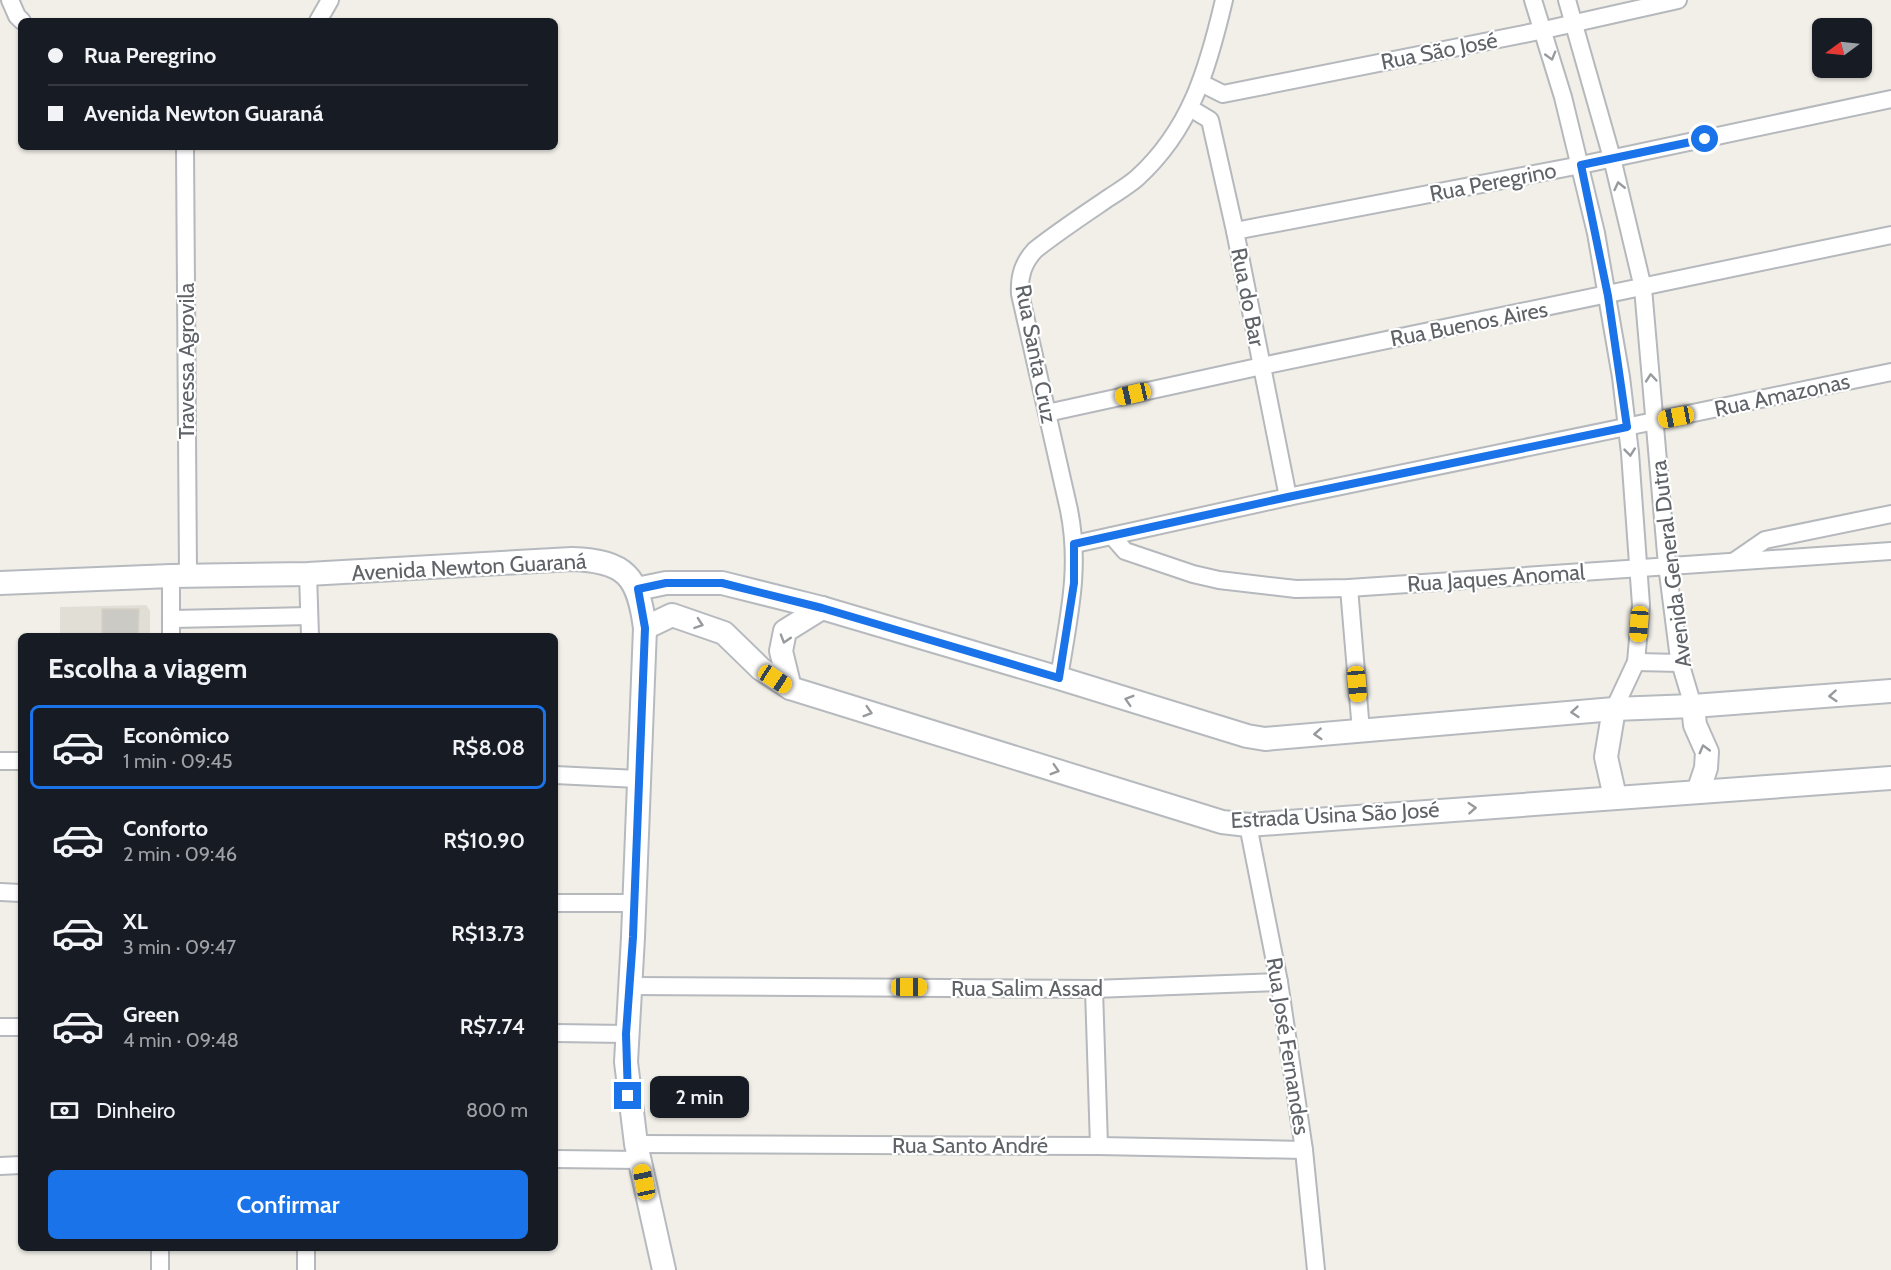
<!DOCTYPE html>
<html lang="pt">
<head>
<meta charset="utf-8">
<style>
  :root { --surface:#171b24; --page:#20242c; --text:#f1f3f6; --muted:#9ea1a6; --line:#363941; --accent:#1a73e8 }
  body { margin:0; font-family:Cabin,sans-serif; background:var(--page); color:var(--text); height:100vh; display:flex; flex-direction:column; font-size:22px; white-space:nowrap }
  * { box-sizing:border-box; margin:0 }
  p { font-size:20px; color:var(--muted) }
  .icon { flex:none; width:33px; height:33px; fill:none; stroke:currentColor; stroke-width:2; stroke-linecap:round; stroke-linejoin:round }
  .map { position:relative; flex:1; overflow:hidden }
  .sheet { position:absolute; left:18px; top:633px; width:540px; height:618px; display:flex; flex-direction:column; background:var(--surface); border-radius:9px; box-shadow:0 2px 4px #0004 }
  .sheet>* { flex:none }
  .hud { position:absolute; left:18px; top:18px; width:540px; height:132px; border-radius:9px; box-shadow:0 2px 4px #0004; display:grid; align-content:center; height:132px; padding:0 30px; background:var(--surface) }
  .needle { width:39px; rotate:255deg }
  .tools { position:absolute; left:1812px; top:18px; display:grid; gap:12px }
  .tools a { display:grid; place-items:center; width:60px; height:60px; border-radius:9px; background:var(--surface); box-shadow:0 2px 4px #0004; font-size:30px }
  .end { position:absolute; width:27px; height:27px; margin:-14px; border:8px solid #1a73e8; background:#fff; box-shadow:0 0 0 3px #fff }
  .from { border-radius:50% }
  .bubble { position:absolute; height:42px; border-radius:9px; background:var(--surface); box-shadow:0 2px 4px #0004; font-size:20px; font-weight:600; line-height:42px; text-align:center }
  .car { position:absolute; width:18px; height:36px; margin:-18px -9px; border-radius:8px; box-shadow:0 0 4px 2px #0007; background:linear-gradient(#f5c518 24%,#345 0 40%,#f5c518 0 76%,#345 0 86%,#f5c518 0) }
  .hud b { display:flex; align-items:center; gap:21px; height:57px; font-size:22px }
  .hud b+b { border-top:2px solid var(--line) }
  .hud i { width:15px; height:15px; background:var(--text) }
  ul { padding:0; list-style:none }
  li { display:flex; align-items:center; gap:18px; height:84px; margin:0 12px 9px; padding:0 18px; border:3px solid transparent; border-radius:9px }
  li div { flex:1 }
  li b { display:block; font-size:22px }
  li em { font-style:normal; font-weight:600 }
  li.current { border-color:var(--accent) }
  li>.icon { width:54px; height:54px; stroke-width:1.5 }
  h2 { padding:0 30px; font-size:27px; line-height:72px }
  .pay { display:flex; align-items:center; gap:15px; height:66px; padding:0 30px; font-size:22px }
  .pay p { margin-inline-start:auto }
  .action { display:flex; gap:12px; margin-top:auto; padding:12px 30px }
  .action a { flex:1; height:69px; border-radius:9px; background:var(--accent); color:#fff; font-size:24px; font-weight:600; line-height:69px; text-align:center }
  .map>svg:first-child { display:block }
  .education { fill:#e1ded6 }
  .building { fill:#cccac5; stroke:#d6d1c6; stroke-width:1.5 }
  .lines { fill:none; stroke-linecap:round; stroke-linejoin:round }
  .minor-casing { stroke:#b5b8bc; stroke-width:20 }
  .secondary-casing { stroke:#b6babf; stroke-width:26 }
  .minor { stroke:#fff; stroke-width:16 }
  .secondary { stroke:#fff; stroke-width:22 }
  .oneway { stroke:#979a9d }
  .route { stroke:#1a73e8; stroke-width:8 }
  .labels { text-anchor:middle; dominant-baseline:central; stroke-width:4.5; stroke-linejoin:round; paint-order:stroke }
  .street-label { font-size:22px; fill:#5f6368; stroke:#fff }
</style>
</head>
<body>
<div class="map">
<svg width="1891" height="1270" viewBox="0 0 1891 1270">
  <rect width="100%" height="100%" fill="#f1efe8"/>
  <polygon class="education" points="146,605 150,611 150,636 60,636 60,607"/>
  <polygon class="building" points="102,609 139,609 138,636 102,636"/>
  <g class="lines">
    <g class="minor-casing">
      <g id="minor">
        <polyline points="10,0 17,16 22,21"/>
        <polyline points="1533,0 1563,97 1596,233 1621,377 1630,453 1641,605 1636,662 1614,709"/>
        <polyline points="1567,0 1612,158 1643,288 1667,565 1679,659 1693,706"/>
        <polyline points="318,21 330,0"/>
        <polyline points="1201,83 1223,94 1544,30 1678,0"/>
        <polyline points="1190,108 1210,120 1235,231 1288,497"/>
        <polyline points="185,147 188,575"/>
        <polyline points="1235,231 1581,165 1891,99"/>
        <polyline points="1047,413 1262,366 1891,235"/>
        <polyline points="1112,536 1125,551 1193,574 1219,580 1296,589 1349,588 1891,551"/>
        <polyline points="1075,544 1288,497 1891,372"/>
        <polyline points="1736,560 1765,540 1891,514"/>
        <polyline points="308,574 310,636"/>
        <polyline points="171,576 171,636"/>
        <polyline points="1349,588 1361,731"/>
        <polyline points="172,619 309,616"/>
        <polyline points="1636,662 1681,663"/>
        <path d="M 1059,678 C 1068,619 1081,570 1069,510 L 1020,294 C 1019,276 1023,263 1035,250 C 1059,231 1085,214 1110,197 C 1119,191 1129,185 1137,178 C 1191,129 1208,68 1224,0"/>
        <polyline points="0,761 21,761"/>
        <polyline points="555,775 638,779"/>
        <polyline points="1248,825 1279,982 1304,1150 1316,1270"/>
        <polyline points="0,892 21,893"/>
        <polyline points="555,903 634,903"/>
        <polyline points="630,986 1094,989 1279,982"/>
        <polyline points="1094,989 1099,1146"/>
        <polyline points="0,1027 21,1027"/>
        <polyline points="555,1033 626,1034"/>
        <polyline points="636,1144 1099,1146 1304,1150"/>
        <polyline points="555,1159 640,1160"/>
        <polyline points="0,1166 21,1165"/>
        <polyline points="306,1248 306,1270"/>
        <polyline points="160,1270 160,1248"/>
      </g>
    </g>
    <g class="secondary-casing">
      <g id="secondary">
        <path d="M 0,583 L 171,576 L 308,574 L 572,559 C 626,561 638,576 645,628 L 633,937 L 626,1062 L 636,1144 L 664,1270"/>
        <polyline points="637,589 666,583 722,583 822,608 1059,678 1247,736 1265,739 1614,709 1693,706 1891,691"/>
        <polyline points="645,628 672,615 724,633 761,669 790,688 1222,822 1248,825 1891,778"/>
        <polyline points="790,688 781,651 785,631 822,608"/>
        <polyline points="1693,706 1695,725 1707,752 1706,768 1698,792"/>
        <polyline points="1614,709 1606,757 1615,797"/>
      </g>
    </g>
    <use href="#minor" class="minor"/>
    <use href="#secondary" class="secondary"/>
  </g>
  <defs><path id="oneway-chevron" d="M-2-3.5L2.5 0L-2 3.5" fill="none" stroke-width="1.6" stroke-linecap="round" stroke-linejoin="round" transform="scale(1.5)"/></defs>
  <g class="oneway">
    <use href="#oneway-chevron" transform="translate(1551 56) rotate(74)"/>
    <use href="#oneway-chevron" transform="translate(1619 186) rotate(-103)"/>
    <use href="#oneway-chevron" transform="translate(1651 378) rotate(-95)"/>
    <use href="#oneway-chevron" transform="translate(1630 452) rotate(84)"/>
    <use href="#oneway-chevron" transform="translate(699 624) rotate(19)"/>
    <use href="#oneway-chevron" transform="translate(785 639) rotate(107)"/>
    <use href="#oneway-chevron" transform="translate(1833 696) rotate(176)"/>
    <use href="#oneway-chevron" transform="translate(1129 700) rotate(-163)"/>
    <use href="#oneway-chevron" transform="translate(868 712) rotate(17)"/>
    <use href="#oneway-chevron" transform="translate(1575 712) rotate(175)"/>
    <use href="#oneway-chevron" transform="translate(1318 734) rotate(176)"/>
    <use href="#oneway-chevron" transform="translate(1704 749) rotate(-105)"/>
    <use href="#oneway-chevron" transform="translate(1055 770) rotate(17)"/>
    <use href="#oneway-chevron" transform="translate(1472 808) rotate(-4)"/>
  </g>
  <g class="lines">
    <polyline class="route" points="628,1096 626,1034 633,937 645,628 638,589 666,583 722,583 822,608 1059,678 1074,583 1074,544 1288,497 1627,427 1608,296 1581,165 1705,139"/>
  </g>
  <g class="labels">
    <g class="street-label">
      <text transform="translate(1439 51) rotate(-11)">Rua São José</text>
      <text transform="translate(1493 182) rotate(-11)">Rua Peregrino</text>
      <text transform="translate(1248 297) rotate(79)">Rua do Bar</text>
      <text transform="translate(1469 324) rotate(-11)">Rua Buenos Aires</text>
      <text transform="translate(1036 354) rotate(79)">Rua Santa Cruz</text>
      <text transform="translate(186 361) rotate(-90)">Travessa Agrovila</text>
      <text transform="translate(1782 395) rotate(-12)">Rua Amazonas</text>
      <text transform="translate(1671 564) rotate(-97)">Avenida General Dutra</text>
      <text transform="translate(469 567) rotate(-3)">Avenida Newton Guaraná</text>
      <text transform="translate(1496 578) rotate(-4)">Rua Jaques Anomal</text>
      <text transform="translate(1335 815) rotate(-3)">Estrada Usina São José</text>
      <text x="1027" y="988">Rua Salim Assad</text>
      <text transform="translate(1288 1046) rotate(81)">Rua José Fernandes</text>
      <text x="970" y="1145">Rua Santo André</text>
    </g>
  </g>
</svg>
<div class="tools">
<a><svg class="needle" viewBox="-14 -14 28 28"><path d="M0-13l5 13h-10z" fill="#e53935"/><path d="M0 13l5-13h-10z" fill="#9ea1a6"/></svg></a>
</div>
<i class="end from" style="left:1705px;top:139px"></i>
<i class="end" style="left:628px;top:1096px"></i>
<div class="bubble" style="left:650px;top:1076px;width:99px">2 min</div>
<i class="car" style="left:1133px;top:394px;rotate:257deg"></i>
<i class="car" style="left:1676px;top:417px;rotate:259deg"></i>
<i class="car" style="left:1639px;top:624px;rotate:184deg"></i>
<i class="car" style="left:775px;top:679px;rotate:123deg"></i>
<i class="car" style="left:1357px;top:684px;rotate:175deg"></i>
<i class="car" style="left:909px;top:987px;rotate:90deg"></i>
<i class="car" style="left:644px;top:1182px;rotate:348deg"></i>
<div class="hud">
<b><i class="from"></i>Rua Peregrino</b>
<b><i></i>Avenida Newton Guaraná</b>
</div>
<section class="sheet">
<h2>Escolha a viagem</h2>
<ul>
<li class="current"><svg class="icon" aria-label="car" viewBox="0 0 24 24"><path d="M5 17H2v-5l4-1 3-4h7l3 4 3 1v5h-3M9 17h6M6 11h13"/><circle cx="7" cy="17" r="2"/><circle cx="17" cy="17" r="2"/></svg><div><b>Econômico</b><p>1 min · 09:45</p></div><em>R$8.08</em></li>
<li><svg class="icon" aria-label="car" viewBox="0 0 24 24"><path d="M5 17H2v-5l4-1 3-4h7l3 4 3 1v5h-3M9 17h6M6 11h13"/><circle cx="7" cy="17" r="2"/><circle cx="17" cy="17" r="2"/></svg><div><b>Conforto</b><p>2 min · 09:46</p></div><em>R$10.90</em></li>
<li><svg class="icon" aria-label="car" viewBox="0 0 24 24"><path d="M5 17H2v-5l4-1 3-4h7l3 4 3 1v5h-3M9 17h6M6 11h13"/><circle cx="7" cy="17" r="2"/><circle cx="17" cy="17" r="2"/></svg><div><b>XL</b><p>3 min · 09:47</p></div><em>R$13.73</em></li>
<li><svg class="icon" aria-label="car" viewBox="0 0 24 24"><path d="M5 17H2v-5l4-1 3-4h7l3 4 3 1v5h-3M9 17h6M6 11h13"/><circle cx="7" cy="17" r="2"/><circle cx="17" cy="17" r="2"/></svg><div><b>Green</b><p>4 min · 09:48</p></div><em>R$7.74</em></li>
</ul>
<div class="pay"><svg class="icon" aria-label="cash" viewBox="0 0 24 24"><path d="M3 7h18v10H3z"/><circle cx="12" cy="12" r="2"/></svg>Dinheiro<p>800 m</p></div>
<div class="action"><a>Confirmar</a></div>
</section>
</div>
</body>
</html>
